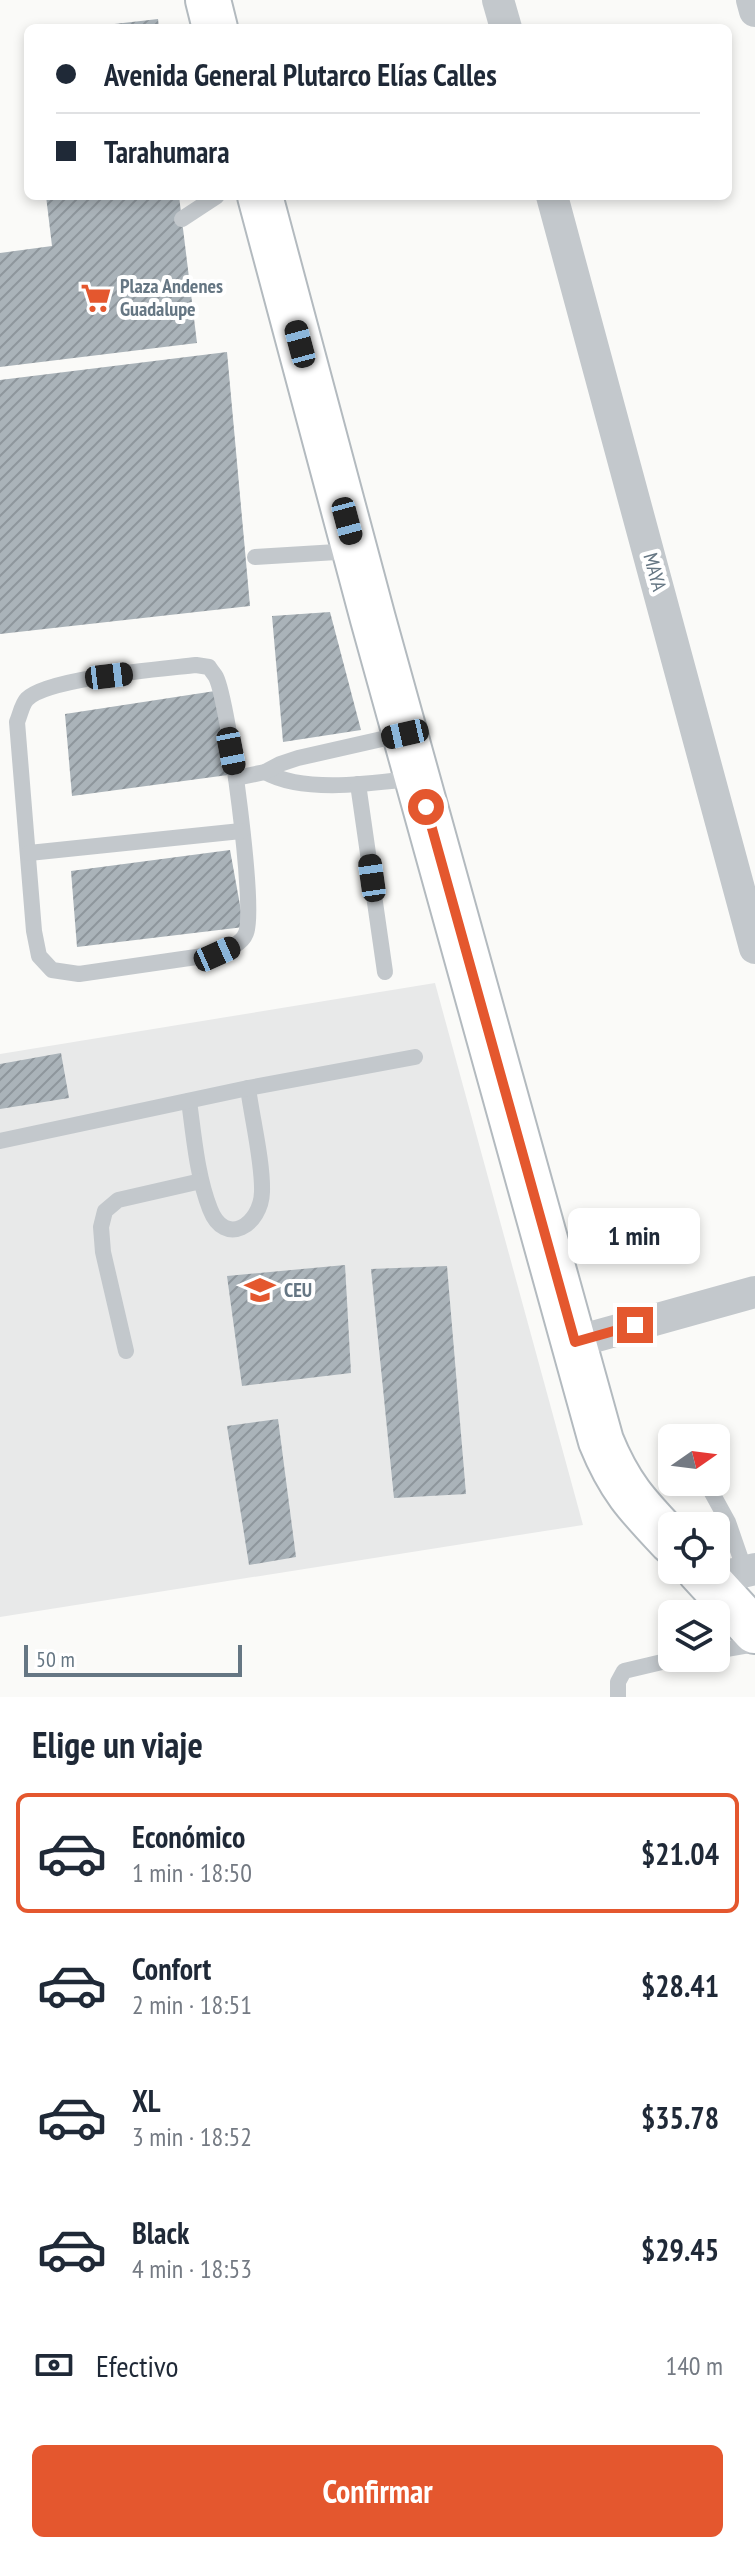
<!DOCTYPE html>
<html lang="es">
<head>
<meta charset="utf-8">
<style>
  :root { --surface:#fff; --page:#f2f2f3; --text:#1f2937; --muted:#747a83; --line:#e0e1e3; --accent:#e4572e }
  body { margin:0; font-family:"PT Sans Narrow",sans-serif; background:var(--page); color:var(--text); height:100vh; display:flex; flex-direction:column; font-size:30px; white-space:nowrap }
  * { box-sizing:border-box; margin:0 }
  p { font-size:26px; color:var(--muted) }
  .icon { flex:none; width:44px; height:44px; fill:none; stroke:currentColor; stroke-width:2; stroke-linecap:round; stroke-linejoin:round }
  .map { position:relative; height:1697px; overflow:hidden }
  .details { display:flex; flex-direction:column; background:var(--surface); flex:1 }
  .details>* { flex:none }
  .banner { position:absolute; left:24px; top:24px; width:708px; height:176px; border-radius:12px; box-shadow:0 4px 12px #0003; display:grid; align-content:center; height:176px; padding:0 32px; background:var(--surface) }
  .needle { width:52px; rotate:76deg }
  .controls { position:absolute; left:658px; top:1424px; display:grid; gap:16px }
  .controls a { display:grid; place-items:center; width:72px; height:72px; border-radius:12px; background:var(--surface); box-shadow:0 4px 12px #0003; font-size:40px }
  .scale { position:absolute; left:24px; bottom:20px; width:218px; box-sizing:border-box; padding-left:8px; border:4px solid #657683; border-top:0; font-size:22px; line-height:28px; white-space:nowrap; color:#657683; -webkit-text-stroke:6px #fff; paint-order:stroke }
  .end { position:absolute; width:36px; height:36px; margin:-18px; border:10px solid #e4572e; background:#fff; box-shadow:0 0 0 4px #fff }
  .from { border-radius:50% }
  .bubble { position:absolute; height:56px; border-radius:12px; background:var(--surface); box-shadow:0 4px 12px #0003; font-size:26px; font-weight:800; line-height:56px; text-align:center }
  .car { position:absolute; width:24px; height:48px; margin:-24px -12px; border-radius:10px; box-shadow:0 0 6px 2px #0007; background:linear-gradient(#222 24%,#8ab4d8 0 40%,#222 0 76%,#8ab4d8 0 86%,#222 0) }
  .banner b { display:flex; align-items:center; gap:28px; height:76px; font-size:30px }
  .banner b+b { border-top:2px solid var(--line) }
  .banner i { width:20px; height:20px; background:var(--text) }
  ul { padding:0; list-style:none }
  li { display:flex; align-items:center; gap:24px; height:120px; margin:0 16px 12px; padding:0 16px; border:4px solid transparent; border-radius:12px }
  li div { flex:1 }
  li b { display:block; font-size:30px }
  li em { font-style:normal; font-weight:800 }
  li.active { border-color:var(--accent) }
  li>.icon { width:72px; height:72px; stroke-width:1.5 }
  h2 { padding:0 32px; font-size:36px; line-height:96px }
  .pay { display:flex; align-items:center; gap:20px; height:88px; padding:0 32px; font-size:30px }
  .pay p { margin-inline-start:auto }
  .primary-button { display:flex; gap:16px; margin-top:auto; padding:16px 32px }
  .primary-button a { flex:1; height:92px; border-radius:12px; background:var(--accent); color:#fff; font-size:32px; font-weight:800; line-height:92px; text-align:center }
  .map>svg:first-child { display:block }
  .built { fill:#e8e9e9 }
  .building { fill:url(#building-hatch) }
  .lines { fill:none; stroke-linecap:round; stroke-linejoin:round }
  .secondary-casing { stroke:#b3babf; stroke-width:48 }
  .lane { stroke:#c3c8cc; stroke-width:16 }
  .street { stroke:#c3c8cc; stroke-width:32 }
  .secondary { stroke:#fff; stroke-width:44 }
  .route { stroke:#e4572e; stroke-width:10 }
  .labels { text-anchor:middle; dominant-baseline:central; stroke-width:8; stroke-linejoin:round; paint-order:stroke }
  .poi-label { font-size:20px; font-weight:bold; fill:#657683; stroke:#fff; text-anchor:start }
  .street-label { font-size:20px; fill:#657683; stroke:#fff }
</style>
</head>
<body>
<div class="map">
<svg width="755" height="1697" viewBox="0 0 755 1697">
  <defs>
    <pattern id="building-hatch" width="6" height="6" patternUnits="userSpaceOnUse" patternTransform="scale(2)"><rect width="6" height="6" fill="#aab3b9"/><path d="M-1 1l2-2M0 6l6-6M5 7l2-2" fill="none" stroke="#8e969c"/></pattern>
  </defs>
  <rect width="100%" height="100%" fill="#fafaf8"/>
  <polygon class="built" points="435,983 583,1525 0,1617 0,1054"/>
  <g class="building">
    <polygon points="158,19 159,28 97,28 97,26"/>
    <polygon points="46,196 179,196 197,343 0,367 0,253 52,246"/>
    <polygon points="227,352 250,606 0,634 0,380"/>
    <polygon points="330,612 361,730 283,742 272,616"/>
    <polygon points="215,691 228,775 72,796 65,714"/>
    <polygon points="230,850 244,927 77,947 71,871"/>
    <polygon points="61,1053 69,1098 0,1109 0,1064"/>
    <polygon points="345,1265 351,1373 242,1386 227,1276"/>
    <polygon points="447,1266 466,1494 394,1498 371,1269"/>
    <polygon points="278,1419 296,1557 249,1565 227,1426"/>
  </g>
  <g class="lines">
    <g class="secondary-casing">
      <g id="secondary">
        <polyline points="208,0 215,28"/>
        <path d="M 260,196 L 373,619 L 601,1441 C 620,1488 638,1506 672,1542"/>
        <polyline points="699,1570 755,1631"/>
      </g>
    </g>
    <g class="lane">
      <polyline points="182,219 217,196"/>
      <polyline points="255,557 353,551"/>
      <path d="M 196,665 L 209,667 C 210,669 215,675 216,677 C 229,704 256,909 246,933 C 242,944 227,950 217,954 L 79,974 L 52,970 L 39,956 L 34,931 L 17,722 C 20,715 22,704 27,699 C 48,678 162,669 196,665 Z"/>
      <path d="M 265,772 C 304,794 374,783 417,778"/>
      <polyline points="236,778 265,772 280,764 298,758 404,734"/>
      <polyline points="358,784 385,972"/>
      <polyline points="29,853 241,831"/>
      <path d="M 189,1101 C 194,1137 197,1176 210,1209 C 225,1248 261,1225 262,1192 C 263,1163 252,1118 248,1088"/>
      <polyline points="0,1141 248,1088 415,1057"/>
      <polyline points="126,1351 103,1252 101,1227 105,1211 118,1200 201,1181"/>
      <polyline points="706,1482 728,1522 745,1571"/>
      <polyline points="716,1651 755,1644"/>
      <polyline points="618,1697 618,1682 624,1671 679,1658"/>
    </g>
    <g class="street">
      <polyline points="498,0 506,28"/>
      <polyline points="752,0 755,11"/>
      <polyline points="552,196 755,948"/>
      <polyline points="575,1342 755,1292"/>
      <polyline points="708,1580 755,1569"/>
    </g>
    <use href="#secondary" class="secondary"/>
  </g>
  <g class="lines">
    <polyline class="route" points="426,807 575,1342 635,1325"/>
  </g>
  <defs>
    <g id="supermarket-bare" transform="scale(2.4)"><path d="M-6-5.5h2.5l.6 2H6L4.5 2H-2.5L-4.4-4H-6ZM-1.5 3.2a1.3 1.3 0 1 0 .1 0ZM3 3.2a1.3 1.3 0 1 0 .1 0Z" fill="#e4572e" stroke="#fff" stroke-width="2.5" paint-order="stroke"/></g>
    <g id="school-bare" transform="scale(2.4)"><path d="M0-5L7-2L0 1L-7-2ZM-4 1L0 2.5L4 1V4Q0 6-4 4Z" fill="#e4572e" stroke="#fff" stroke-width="2.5" paint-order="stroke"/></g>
  </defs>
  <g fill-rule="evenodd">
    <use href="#supermarket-bare" x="96" y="298"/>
    <use href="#school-bare" x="260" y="1290"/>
  </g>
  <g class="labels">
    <g class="poi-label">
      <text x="120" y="286">Plaza Andenes<tspan x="120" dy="23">Guadalupe</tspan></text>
      <text x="284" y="1290">CEU</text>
    </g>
    <g class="street-label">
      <text transform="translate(655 572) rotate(75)">MAYA</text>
    </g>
  </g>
</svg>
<div class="controls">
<a><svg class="needle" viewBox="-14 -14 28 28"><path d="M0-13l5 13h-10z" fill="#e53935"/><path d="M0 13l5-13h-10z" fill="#747a83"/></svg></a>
<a><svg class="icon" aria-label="locate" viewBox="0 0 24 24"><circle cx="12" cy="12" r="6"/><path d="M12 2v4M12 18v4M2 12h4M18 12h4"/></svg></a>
<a><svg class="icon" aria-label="layers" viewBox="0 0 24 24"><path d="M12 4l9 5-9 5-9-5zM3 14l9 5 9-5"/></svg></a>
</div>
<div class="scale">50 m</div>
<i class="end from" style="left:426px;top:807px"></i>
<i class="end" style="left:635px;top:1325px"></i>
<div class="bubble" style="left:568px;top:1208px;width:132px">1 min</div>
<i class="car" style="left:300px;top:344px;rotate:345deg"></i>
<i class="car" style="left:347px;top:521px;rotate:165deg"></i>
<i class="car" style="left:109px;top:676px;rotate:83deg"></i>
<i class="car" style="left:405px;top:734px;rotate:257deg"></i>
<i class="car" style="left:231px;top:751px;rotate:169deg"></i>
<i class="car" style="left:372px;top:878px;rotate:352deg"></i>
<i class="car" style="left:217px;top:954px;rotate:66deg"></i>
<div class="banner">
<b><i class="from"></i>Avenida General Plutarco Elías Calles</b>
<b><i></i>Tarahumara</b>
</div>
</div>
<section class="details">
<h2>Elige un viaje</h2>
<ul>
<li class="active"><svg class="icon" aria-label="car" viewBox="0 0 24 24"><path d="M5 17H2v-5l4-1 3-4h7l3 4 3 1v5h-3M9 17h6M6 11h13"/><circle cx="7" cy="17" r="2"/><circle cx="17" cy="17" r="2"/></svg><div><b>Económico</b><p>1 min · 18:50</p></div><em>$21.04</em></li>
<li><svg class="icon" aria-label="car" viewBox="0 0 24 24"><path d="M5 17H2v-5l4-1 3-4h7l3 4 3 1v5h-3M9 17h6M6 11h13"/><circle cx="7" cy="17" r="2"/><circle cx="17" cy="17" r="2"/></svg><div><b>Confort</b><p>2 min · 18:51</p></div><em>$28.41</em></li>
<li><svg class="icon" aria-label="car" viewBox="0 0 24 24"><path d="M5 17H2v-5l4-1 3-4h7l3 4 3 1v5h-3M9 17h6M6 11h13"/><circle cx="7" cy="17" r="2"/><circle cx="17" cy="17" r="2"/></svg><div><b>XL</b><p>3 min · 18:52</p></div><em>$35.78</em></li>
<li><svg class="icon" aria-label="car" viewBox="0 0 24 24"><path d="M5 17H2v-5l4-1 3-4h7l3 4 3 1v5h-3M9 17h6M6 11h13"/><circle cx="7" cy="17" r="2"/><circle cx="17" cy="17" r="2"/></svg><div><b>Black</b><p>4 min · 18:53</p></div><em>$29.45</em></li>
</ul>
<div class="pay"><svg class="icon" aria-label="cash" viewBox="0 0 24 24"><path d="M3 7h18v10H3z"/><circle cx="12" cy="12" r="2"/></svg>Efectivo<p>140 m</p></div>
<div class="primary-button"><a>Confirmar</a></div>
</section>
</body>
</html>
